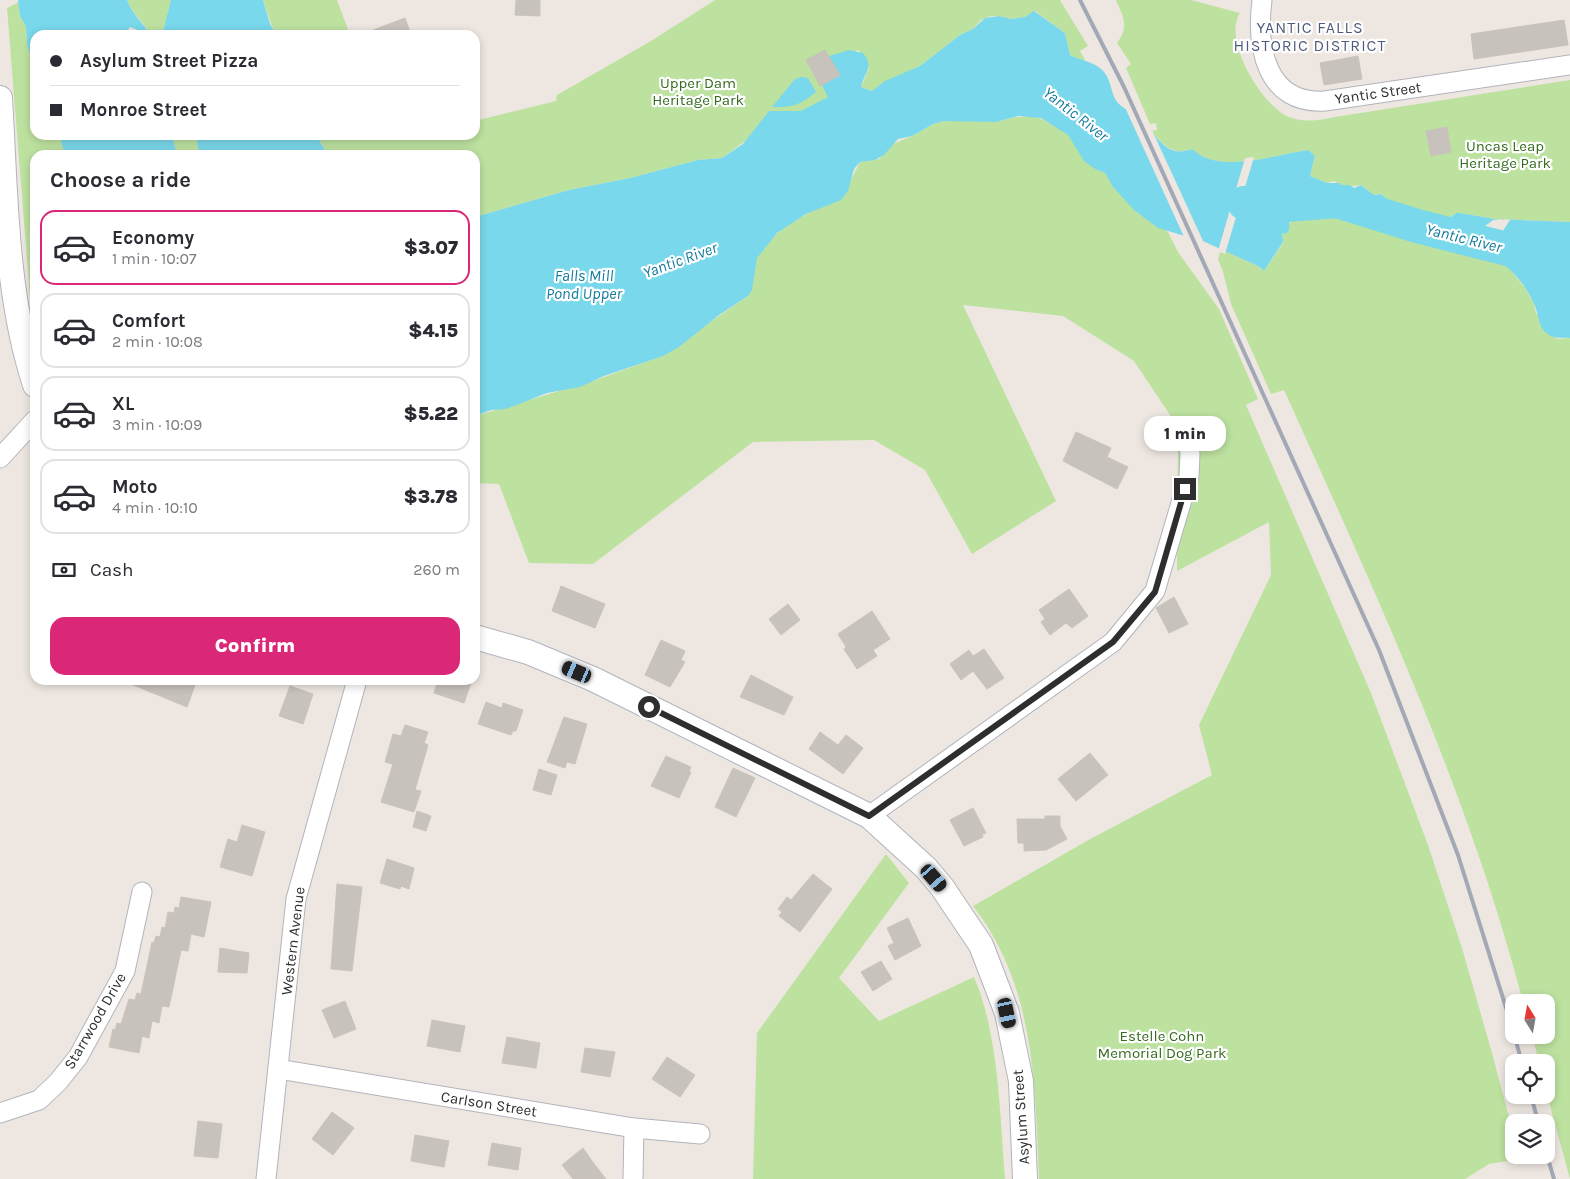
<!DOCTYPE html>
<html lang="en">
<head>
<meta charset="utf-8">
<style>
  :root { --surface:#fff; --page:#f7f7f7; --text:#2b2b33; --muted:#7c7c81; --line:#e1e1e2; --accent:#db2777 }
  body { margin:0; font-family:Karla,sans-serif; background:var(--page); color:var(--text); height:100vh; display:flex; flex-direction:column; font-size:19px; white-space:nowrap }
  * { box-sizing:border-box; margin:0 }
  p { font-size:16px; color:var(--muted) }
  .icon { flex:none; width:28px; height:28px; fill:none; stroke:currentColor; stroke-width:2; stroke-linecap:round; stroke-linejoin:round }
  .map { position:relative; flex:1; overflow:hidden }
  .drawer { position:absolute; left:30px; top:150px; width:450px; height:535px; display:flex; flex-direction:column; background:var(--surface); border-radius:15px; box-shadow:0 2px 8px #0003 }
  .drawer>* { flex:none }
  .top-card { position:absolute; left:30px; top:30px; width:450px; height:110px; border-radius:15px; box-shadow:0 2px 8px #0003; display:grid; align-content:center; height:110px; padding:0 20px; background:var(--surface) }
  .needle { width:32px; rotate:349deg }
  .controls { position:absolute; left:1505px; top:994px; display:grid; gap:10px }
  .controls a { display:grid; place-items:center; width:50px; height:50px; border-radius:10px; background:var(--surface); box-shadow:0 2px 8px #0003; font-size:25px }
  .end { position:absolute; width:22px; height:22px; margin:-11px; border:6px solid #2e2e2e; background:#fff; box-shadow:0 0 0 2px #fff }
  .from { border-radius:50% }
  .bubble { position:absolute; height:35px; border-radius:15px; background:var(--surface); box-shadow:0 2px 8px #0003; font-size:16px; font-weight:800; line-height:35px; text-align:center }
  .car { position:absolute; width:15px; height:30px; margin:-15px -8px; border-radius:6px; box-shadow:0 0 4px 1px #0007; background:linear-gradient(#222 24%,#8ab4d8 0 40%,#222 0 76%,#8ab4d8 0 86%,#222 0) }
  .top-card b { display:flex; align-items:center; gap:18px; height:48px; font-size:19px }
  .top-card b+b { border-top:1px solid var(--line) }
  .top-card i { width:12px; height:12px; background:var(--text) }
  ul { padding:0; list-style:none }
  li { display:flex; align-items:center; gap:15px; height:75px; margin:0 10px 8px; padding:0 10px; border:2px solid var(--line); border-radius:15px }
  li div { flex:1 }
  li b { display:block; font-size:19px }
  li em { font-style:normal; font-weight:800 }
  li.current { border-color:var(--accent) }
  li>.icon { width:45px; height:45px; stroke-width:1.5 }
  h2 { padding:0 20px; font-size:22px; line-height:60px }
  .pay { display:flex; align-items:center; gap:12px; height:55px; padding:0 20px; font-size:19px }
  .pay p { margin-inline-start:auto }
  .button { display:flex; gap:10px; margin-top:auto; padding:10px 20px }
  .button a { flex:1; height:58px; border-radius:15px; background:var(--accent); color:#fff; font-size:20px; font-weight:800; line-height:58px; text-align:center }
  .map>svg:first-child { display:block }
  .green { fill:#bde2a0 }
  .water { fill:#79d8eb; fill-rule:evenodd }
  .pier { fill:#eee7e1 }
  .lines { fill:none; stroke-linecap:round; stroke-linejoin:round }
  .river { stroke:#79d8eb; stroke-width:34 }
  .building { fill:#c7c2bc; stroke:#cac3ba }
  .minor-casing { stroke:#b1b4bd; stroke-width:21 }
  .tertiary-casing { stroke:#b1b4bd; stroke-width:26 }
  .minor { stroke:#fff; stroke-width:19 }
  .tertiary { stroke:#fff; stroke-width:24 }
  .rail { stroke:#a3a8b7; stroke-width:4 }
  .route { stroke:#2e2e2e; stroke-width:6 }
  .labels { text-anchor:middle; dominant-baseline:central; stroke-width:4.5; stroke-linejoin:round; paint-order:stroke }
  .park-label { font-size:15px; fill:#366a1e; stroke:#fff }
  .street-label { font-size:15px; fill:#2e2e2e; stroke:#fff }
  .neighbourhood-label { font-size:16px; letter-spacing:1px; fill:#4f5c7d; stroke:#fff }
  .water-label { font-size:16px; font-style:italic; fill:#137b9c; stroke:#fff }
</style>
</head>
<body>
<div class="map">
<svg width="1570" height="1179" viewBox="0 0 1570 1179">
  <rect width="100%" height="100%" fill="#eee7e1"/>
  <g class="green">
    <path d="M 127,0 L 171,0 L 162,35 L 149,35 C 149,28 131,12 127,0 Z"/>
    <polygon points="263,0 337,0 350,35 277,35 271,24"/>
    <polygon points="715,0 1060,0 1088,46 1080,51 1086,62 1070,55 1065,33 1035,11 1025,17 1011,19 999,16 991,16 981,20 973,29 960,35 920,66 880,85 872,91 861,87 869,68 860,52 858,50 832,63 842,80 829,98 744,142 722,158 698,160 630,178 569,190 475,217 475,155 328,155 316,135 475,135 475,121 556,101 557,95 651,41"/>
    <path d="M 1116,0 L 1191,0 L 1240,13 C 1222,40 1262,106 1289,117 C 1304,123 1321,120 1335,117 L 1570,80 L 1570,222 L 1495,219 L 1460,213 L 1456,213 C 1445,224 1435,221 1423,216 C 1419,214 1415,216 1412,214 C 1400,209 1391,202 1381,194 L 1374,195 L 1361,185 L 1345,187 L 1334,181 L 1327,183 L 1310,176 L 1315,157 L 1308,150 C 1277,155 1215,175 1192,149 C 1173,156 1163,145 1151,131 L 1157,130 L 1156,123 L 1150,124 L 1126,68 L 1131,64 L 1117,43 C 1129,26 1124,19 1116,0 Z"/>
    <polygon points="19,2 20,16 26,27 27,43 35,74 35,135 59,135 65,155 35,155 35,329 30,297 7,8"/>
    <path d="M 1015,117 L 1038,117 L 1067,133 L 1095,169 L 1105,173 L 1115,188 L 1138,213 L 1168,232 L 1178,252 L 1219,309 L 1258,399 L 1246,405 L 1371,693 L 1428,845 L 1462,948 L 1492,1053 L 1514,1136 L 1514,1155 L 1519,1155 L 1520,1159 L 1489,1164 L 1465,1179 L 1039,1179 C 1035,1084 1035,985 973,906 L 1092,838 L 1212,775 L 1199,725 L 1271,575 L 1269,522 L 1177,571 L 1178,427 L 1134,361 L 1063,316 L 963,305 L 1056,501 L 972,554 L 925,470 L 874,440 L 753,442 L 593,564 L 529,563 L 499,484 L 475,483 L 475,416 L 596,380 L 659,357 L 748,296 C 751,284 752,269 757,258 C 773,227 812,211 842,198 L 860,162 L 879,159 L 893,144 L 912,136 L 933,124 L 944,121 L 1000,121 Z"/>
    <polygon points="172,135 198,135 197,144 200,155 177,155"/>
    <path d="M 1326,209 L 1331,214 L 1345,215 L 1351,211 L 1359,210 C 1369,223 1388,220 1402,224 L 1402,217 C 1415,212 1416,226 1422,234 L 1463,245 L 1495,258 L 1509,268 L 1526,289 L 1534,304 L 1536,313 L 1557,339 L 1570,338 L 1570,1179 L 1546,1091 L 1546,1062 L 1539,1062 L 1532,1035 L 1546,1035 L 1546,1002 L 1523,1002 C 1467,788 1375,592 1284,390 L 1271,394 L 1231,304 L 1223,272 L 1218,259 L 1221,249 L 1260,267 L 1264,271 L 1283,243 L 1282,232 L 1289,230 L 1289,223 L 1307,210 L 1316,212 Z"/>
    <path d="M 886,854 L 909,883 L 839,978 L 879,1021 L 974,977 C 999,1035 1000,1116 1005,1179 L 753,1179 L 757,1033 Z"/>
  </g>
  <g class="water">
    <path d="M 18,0 L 127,0 C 132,14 143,22 150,35 L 130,27 L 127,32 L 129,35 L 35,35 L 35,74 L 27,43 L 26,27 L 20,16 Z"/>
    <polygon points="171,0 263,0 270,24 277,35 162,35"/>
    <path d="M 1034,11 L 1065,33 L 1070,55 C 1080,60 1093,62 1101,69 C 1112,78 1110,94 1118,103 C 1123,109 1132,111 1138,116 C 1155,131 1164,160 1192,149 C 1219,175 1274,155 1308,150 L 1315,156 L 1310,176 L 1327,183 L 1340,183 L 1340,186 L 1349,185 L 1354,188 L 1361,185 L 1374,195 L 1381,194 L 1398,208 L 1405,207 L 1414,215 C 1430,213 1439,230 1456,213 L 1460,213 L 1495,219 L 1570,222 L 1570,338 C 1563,337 1558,339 1551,336 C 1537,329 1540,316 1534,304 C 1529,292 1520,279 1510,270 C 1491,251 1449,240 1422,234 L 1418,229 L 1414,228 L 1417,223 L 1416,220 L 1412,221 L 1410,217 L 1402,217 L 1402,224 C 1388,220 1369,223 1359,210 L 1351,211 L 1346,215 L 1331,214 L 1326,209 L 1316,212 L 1307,210 L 1289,222 L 1289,230 L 1286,234 L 1282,233 L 1283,242 L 1264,271 L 1260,267 L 1205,242 L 1158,228 L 1134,210 L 1113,187 L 1105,173 L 1095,169 L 1084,161 L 1068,135 L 1041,118 L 1018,116 L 996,122 L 944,121 L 933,124 L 912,136 L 898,139 L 884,155 L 875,160 L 860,162 L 854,169 L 848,191 L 841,200 L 806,214 L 777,233 L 757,258 L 752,290 L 748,296 L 719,315 L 679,347 L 663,356 L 604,376 L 580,387 L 547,393 L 506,409 L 491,410 L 475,416 L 475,217 L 569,190 L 630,178 L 698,160 L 722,158 L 743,144 L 769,111 L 801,111 L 828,97 L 822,85 L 839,75 L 829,56 L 849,50 L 863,53 C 875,67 864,73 861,87 L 872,91 L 885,81 L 920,66 L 960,35 L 973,29 L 985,18 L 999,16 L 1011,19 L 1025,17 ZM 1322,191 L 1324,194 L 1340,193 L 1338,199 L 1333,198 L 1321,204 L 1312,196 ZM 1292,196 L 1308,196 L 1308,205 L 1295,209 L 1289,202 ZM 1503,219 L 1510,220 L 1504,229 L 1502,243 L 1495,248 L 1483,247 L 1472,236 L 1493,220 Z"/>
    <path d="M 801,77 L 808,78 L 816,92 C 801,104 793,108 772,107 L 795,79 Z"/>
    <polygon points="59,135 172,135 177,155 65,155"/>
    <polygon points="198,135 316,135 328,155 200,155 197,144"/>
  </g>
  <g class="pier">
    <polygon points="1123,103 1140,114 1151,128 1204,243 1200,244 1185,239"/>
    <polygon points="1254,157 1225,254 1218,251 1245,158"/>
  </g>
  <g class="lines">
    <polyline class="river" points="1244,203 1263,207 1337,201 1417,226 1570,265"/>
  </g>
  <g class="building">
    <polygon points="516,0 540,0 540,16 515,15"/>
    <polygon points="405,18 411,35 365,35 365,33"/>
    <polygon points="1564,20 1568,45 1474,59 1471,34"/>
    <polygon points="825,50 840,75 820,86 806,60"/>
    <polygon points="1358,56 1362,79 1324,85 1320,63"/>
    <polygon points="1447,127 1451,152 1431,156 1426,131"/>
    <polygon points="1076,432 1111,448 1107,457 1128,467 1117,489 1063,461"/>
    <polygon points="561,586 605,604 595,628 552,611"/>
    <polygon points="1069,589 1088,616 1072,628 1066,623 1050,635 1041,622 1045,619 1039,610"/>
    <polygon points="1174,597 1188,624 1169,633 1156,608"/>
    <polygon points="788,604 800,620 781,635 769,619"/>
    <polygon points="872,611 890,639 873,650 877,656 857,669 844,649 846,647 838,634"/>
    <polygon points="661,640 685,651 681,660 685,662 670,687 645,675"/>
    <polygon points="984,649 1004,678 987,689 973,671 961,680 950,664 969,650 973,656"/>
    <polygon points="751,675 793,697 784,715 740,697"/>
    <polygon points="121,680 194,680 192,684 195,685 187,707"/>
    <polygon points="438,680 472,680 464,703 434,693"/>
    <polygon points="290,686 313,694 303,724 279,716"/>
    <polygon points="486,702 502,708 503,703 523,710 516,731 513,731 511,735 478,724"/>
    <polygon points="564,717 587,724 575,764 567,762 565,768 547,762"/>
    <polygon points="405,725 428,732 424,743 428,745 415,790 421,791 414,812 381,802 393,764 385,762 393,734 401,736"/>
    <polygon points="820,732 838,745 846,735 863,748 843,774 809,749"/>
    <polygon points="1090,753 1108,775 1076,801 1058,779"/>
    <polygon points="666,756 691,767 689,772 691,772 679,798 651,786"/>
    <polygon points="733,768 755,778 736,817 715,807"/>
    <polygon points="539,769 557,775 551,795 533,790"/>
    <polygon points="973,808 986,833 982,834 983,837 964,846 950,820"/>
    <polygon points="417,811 431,816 426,831 413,827"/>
    <polygon points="1045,816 1060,816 1060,826 1067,839 1046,850 1024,851 1024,843 1018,843 1017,819 1045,819"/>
    <polygon points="242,825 265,832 252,876 220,867 228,839 237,842"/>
    <polygon points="387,859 414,868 409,889 401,886 400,889 380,883"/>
    <polygon points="813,874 832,889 800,932 779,916 782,912 778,909 787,897 791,900"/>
    <polygon points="337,884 362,887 352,971 331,969"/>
    <polygon points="181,897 211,902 204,937 191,934 188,951 181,950 169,1007 162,1006 159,1023 152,1021 149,1038 142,1036 139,1053 109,1047 113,1029 115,1030 117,1023 121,1024 129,999 135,1000 137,993 141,994 152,942 154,943 156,936 160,937 162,927 165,928 168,912 174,913 175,907 179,908"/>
    <polygon points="908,918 921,946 895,960 888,946 894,943 887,928"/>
    <polygon points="220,948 249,953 247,973 218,972"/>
    <polygon points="881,961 892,979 873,991 861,972"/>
    <polygon points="345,1001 356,1029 334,1038 322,1010"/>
    <polygon points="432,1020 465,1026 460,1052 427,1046"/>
    <polygon points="507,1037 540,1043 536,1068 502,1063"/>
    <polygon points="585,1048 615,1052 610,1077 581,1072"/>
    <polygon points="667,1057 695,1075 680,1097 652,1079"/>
    <polygon points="332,1112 354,1128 333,1155 312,1139"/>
    <polygon points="198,1121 222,1124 218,1158 194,1156"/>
    <polygon points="415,1135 449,1141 444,1167 411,1161"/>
    <polygon points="492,1143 521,1148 518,1170 488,1165"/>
    <polygon points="583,1148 592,1161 606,1179 573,1179 562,1165"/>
  </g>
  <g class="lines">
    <g class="minor-casing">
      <g id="minor">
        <path d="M 1262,0 C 1256,47 1266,105 1325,101 L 1570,65"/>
        <polyline points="0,458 35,420"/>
        <polyline points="869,816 1113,642 1155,591 1189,476 1190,454 1188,432"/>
        <polyline points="278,1069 634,1128 700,1134"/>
        <polyline points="0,1113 39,1100 58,1082 78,1057 125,971 142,892"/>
        <polyline points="266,1179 296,899 357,680"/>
        <polyline points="633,1179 634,1128"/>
      </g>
    </g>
    <g class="tertiary-casing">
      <g id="tertiary">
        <path d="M 0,98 C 6,194 5,293 35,385"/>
        <polyline points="475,637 528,652 593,679 869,816 926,868 942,887 981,945 1007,1013 1021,1081 1025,1179"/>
      </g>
    </g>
    <use href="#minor" class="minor"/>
    <use href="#tertiary" class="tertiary"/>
    <g class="rail">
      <polyline points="1080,0 1124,87 1379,650 1458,855 1514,1033"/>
      <polyline points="1514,1035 1522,1062"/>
      <polyline points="1531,1095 1538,1122"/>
      <polyline points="1546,1152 1554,1179"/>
    </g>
  </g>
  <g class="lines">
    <polyline class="route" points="649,707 869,816 1113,642 1155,592 1185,489"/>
  </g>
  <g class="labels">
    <g class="park-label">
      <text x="698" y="83">Upper Dam<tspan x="698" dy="17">Heritage Park</tspan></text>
      <text x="1505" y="146">Uncas Leap<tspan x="1505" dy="17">Heritage Park</tspan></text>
      <text x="1162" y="1036">Estelle Cohn<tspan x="1162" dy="17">Memorial Dog Park</tspan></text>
    </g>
    <g class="street-label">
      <text transform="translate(1378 93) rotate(-8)">Yantic Street</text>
      <text transform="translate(293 941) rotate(-83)">Western Avenue</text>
      <text transform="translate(95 1021) rotate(-60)">Starrwood Drive</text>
      <text transform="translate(489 1104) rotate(9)">Carlson Street</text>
      <text transform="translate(1021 1117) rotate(-94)">Asylum Street</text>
    </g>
    <g class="neighbourhood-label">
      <text x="1310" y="27">YANTIC FALLS<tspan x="1310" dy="18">HISTORIC DISTRICT</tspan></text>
    </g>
    <g class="water-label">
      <text transform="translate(1076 114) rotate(38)">Yantic River</text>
      <text transform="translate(1464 238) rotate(14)">Yantic River</text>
      <text transform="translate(680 260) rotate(-20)">Yantic River</text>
      <text x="584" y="275">Falls Mill<tspan x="584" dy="18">Pond Upper</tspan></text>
    </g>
  </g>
</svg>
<div class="controls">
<a><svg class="needle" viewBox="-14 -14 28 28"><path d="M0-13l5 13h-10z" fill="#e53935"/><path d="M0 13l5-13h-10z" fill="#7c7c81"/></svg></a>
<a><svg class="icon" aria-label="locate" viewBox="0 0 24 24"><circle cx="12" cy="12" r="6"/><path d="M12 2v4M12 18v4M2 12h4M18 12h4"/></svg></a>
<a><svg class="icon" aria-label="layers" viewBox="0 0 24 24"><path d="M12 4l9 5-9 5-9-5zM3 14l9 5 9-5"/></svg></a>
</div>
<i class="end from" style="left:649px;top:707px"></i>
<i class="end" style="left:1185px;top:489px"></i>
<div class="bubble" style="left:1144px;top:416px;width:82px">1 min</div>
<i class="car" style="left:577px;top:672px;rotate:293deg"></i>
<i class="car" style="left:934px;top:878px;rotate:139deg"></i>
<i class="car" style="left:1007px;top:1013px;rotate:168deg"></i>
<div class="top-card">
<b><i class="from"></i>Asylum Street Pizza</b>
<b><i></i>Monroe Street</b>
</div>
<section class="drawer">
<h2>Choose a ride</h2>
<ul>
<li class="current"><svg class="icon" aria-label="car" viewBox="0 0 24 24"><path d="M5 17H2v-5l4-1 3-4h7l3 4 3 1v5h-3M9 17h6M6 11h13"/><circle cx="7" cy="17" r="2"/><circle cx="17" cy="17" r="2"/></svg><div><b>Economy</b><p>1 min · 10:07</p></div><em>$3.07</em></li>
<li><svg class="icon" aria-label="car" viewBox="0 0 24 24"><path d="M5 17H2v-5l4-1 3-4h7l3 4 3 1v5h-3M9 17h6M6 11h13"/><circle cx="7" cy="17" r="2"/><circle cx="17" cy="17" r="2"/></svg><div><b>Comfort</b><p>2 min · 10:08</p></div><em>$4.15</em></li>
<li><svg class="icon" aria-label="car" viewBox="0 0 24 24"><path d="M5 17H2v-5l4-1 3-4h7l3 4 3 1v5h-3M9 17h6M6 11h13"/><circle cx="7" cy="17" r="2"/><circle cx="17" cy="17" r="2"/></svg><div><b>XL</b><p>3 min · 10:09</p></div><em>$5.22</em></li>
<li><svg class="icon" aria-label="car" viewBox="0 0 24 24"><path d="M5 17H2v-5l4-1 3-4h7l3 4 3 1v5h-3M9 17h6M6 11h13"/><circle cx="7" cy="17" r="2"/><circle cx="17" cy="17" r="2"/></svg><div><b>Moto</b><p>4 min · 10:10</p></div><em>$3.78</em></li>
</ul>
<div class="pay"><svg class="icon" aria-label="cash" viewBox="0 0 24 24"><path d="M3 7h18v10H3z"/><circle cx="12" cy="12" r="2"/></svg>Cash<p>260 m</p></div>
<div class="button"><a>Confirm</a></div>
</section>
</div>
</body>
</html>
